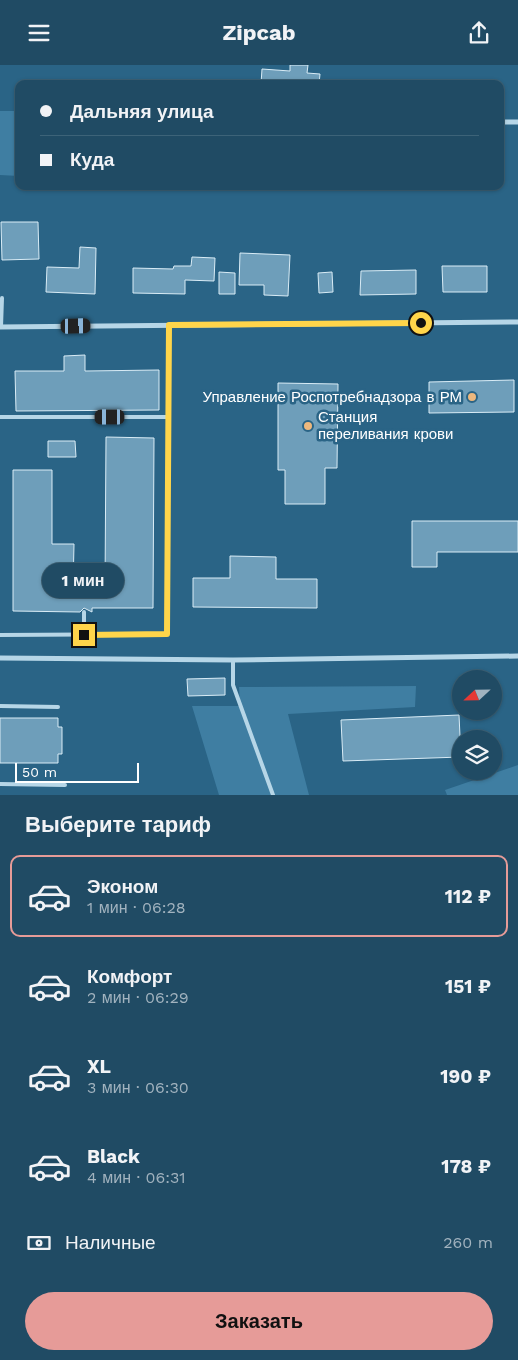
<!DOCTYPE html>
<html lang="ru">
<head>
<meta charset="utf-8">
<style>
  :root { --surface:#204b64; --page:#2d556d; --text:#f1f3f6; --muted:#a2b3bf; --line:#3d6378; --accent:#e69b98 }
  body { margin:0; font-family:"Work Sans",sans-serif; background:var(--page); color:var(--text); height:100vh; display:flex; flex-direction:column; font-size:19px; white-space:nowrap }
  * { box-sizing:border-box; margin:0 }
  p { font-size:16px; color:var(--muted) }
  .icon { flex:none; width:28px; height:28px; fill:none; stroke:currentColor; stroke-width:2; stroke-linecap:round; stroke-linejoin:round }
  .map { position:relative; height:730px; overflow:hidden }
  .sheet { display:flex; flex-direction:column; background:var(--surface); flex:1 }
  .sheet>* { flex:none }
  .banner { position:absolute; left:15px; top:15px; width:489px; height:110px; border-radius:10px; box-shadow:0 1px 4px #0004,0 0 0 1px var(--line); display:grid; align-content:center; height:110px; padding:0 25px; background:var(--surface) }
  .needle { width:32px; rotate:248deg }
  .fabs { position:absolute; left:452px; top:605px; display:grid; gap:10px }
  .fabs a { display:grid; place-items:center; width:50px; height:50px; border-radius:50%; background:var(--surface); box-shadow:0 1px 4px #0004,0 0 0 1px var(--line); font-size:25px }
  .scale { position:absolute; left:15px; bottom:12px; width:124px; box-sizing:border-box; padding-left:5px; border:2px solid #fff; border-top:0; font-size:14px; line-height:18px; white-space:nowrap; color:#fff; -webkit-text-stroke:4px #2a6486; paint-order:stroke }
  .end { position:absolute; width:22px; height:22px; margin:-11px; border:6px solid #ffd54a; background:#111; box-shadow:0 0 0 2px #111 }
  .from { border-radius:50% }
  .bubble { position:absolute; height:35px; border-radius:18px; background:var(--surface); box-shadow:0 1px 4px #0004,0 0 0 1px var(--line); font-size:16px; font-weight:700; line-height:35px; text-align:center }
  .car { position:absolute; width:15px; height:30px; margin:-15px -8px; border-radius:6px; box-shadow:0 0 4px 1px #0007; background:linear-gradient(#222 24%,#8ab4d8 0 40%,#222 0 76%,#8ab4d8 0 86%,#222 0) }
  .banner b { display:flex; align-items:center; gap:18px; height:48px; font-size:19px }
  .banner b+b { border-top:1px solid var(--line) }
  .banner i { width:12px; height:12px; background:var(--text) }
  ul { padding:0; list-style:none }
  li { display:flex; align-items:center; gap:15px; height:82px; margin:0 10px 8px; padding:0 15px; border:2px solid transparent; border-radius:10px }
  li div { flex:1 }
  li b { display:block; font-size:19px }
  li em { font-style:normal; font-weight:700 }
  li.active { border-color:var(--accent) }
  li>.icon { width:45px; height:45px; stroke-width:1.5 }
  h2 { padding:0 25px; font-size:22px; line-height:60px }
  .pay { display:flex; align-items:center; gap:12px; height:55px; padding:0 25px; font-size:19px }
  .pay p { margin-inline-start:auto }
  .primary-button { display:flex; gap:10px; margin-top:auto; padding:10px 25px }
  .primary-button a { flex:1; height:58px; border-radius:30px; background:var(--accent); color:#111; font-size:20px; font-weight:700; line-height:58px; text-align:center }
  header { display:flex; justify-content:space-between; align-items:center; height:65px; padding:0 25px; background:var(--surface); font-size:22px; font-weight:700 }
  .map>svg:first-child { display:block }
  .green { fill:#3f7ea2 }
  .building { fill:#6e9eba; stroke:#d9ecf6 }
  .lines { fill:none; stroke-linecap:round; stroke-linejoin:round }
  .lane { stroke:#b6d6e7; stroke-width:4 }
  .street { stroke:#b6d6e7; stroke-width:5 }
  .route { stroke:#ffd54a; stroke-width:6 }
  .poi-dot { fill:#edb87e; stroke:#2a6486; stroke-width:2 }
  .labels { text-anchor:middle; dominant-baseline:central; stroke-width:5; stroke-linejoin:round; paint-order:stroke }
  .poi-label { font-size:15px; fill:#fff; stroke:#2a6486; text-anchor:end }
</style>
</head>
<body>
<header><svg class="icon" aria-label="menu" viewBox="0 0 24 24"><path d="M4 6h16M4 12h16M4 18h16"/></svg>Zipcab<svg class="icon" aria-label="share" viewBox="0 0 24 24"><path d="M12 15V3M7 8l5-5 5 5M5 13v7h14v-7"/></svg></header>
<div class="map">
<svg width="518" height="730" viewBox="0 0 518 730">
  <rect width="100%" height="100%" fill="#2a6486"/>
  <g class="green">
    <polygon points="0,46 19,46 19,111 0,110"/>
    <polygon points="416,621 415,642 288,649 309,730 219,730 192,641 240,641 239,622"/>
    <polygon points="518,700 518,730 447,730 445,725"/>
  </g>
  <g class="building">
    <polygon points="290,0 308,0 307,8 320,9 319,19 261,19 262,4 290,6"/>
    <polygon points="1,157 38,157 39,194 2,195"/>
    <polygon points="80,182 96,183 95,229 46,227 47,202 79,203"/>
    <polygon points="240,188 290,190 288,231 264,230 264,220 239,220"/>
    <polygon points="192,192 215,193 214,216 185,215 185,229 133,228 133,203 173,204 174,201 191,201"/>
    <polygon points="442,201 487,201 487,227 443,227"/>
    <polygon points="416,205 416,229 360,230 361,206"/>
    <polygon points="219,207 235,208 235,229 219,229"/>
    <polygon points="332,207 333,227 319,228 318,208"/>
    <polygon points="85,290 85,306 159,305 159,345 16,346 15,306 64,306 64,291"/>
    <polygon points="514,315 514,347 429,348 429,317"/>
    <polygon points="278,318 338,319 337,403 325,403 325,439 285,439 285,405 278,405"/>
    <polygon points="106,372 154,373 153,543 92,543 92,547 84,543 80,547 13,546 13,405 52,405 52,479 74,479 73,524 105,524"/>
    <polygon points="48,376 75,376 76,392 48,392"/>
    <polygon points="412,456 518,456 518,487 437,487 437,502 412,502"/>
    <polygon points="230,491 276,492 276,514 317,514 317,543 193,542 193,513 230,513"/>
    <polygon points="225,613 225,630 188,631 187,614"/>
    <polygon points="459,650 461,692 343,696 341,655"/>
    <polygon points="0,653 58,653 58,662 62,662 62,689 58,689 58,698 0,698"/>
  </g>
  <g class="lines">
    <g class="lane">
      <polyline points="1,262 2,233"/>
      <polyline points="0,352 169,352"/>
      <polyline points="84,547 84,570"/>
      <polyline points="0,570 167,569 169,260"/>
      <polyline points="233,595 233,620 273,730"/>
      <polyline points="0,641 58,642"/>
      <polyline points="0,719 65,720"/>
    </g>
    <g class="street">
      <polyline points="500,57 518,57"/>
      <polyline points="0,262 518,257"/>
      <polyline points="0,593 233,595 518,591"/>
    </g>
  </g>
  <g class="lines">
    <polyline class="route" points="84,570 167,569 169,260 421,258"/>
  </g>
  <g class="poi-dot">
    <circle cx="472" cy="332" r="5"/>
    <circle cx="308" cy="361" r="5"/>
  </g>
  <g class="labels">
    <g class="poi-label">
      <text x="462" y="332">Управление Роспотребнадзора в РМ</text>
      <text x="318" y="352" text-anchor="start">Станция<tspan x="318" dy="17">переливания крови</tspan></text>
    </g>
  </g>
</svg>
<div class="fabs">
<a><svg class="needle" viewBox="-14 -14 28 28"><path d="M0-13l5 13h-10z" fill="#e53935"/><path d="M0 13l5-13h-10z" fill="#a2b3bf"/></svg></a>
<a><svg class="icon" aria-label="layers" viewBox="0 0 24 24"><path d="M12 4l9 5-9 5-9-5zM3 14l9 5 9-5"/></svg></a>
</div>
<div class="scale">50 m</div>
<i class="end from" style="left:421px;top:258px"></i>
<i class="end" style="left:84px;top:570px"></i>
<div class="bubble" style="left:42px;top:498px;width:82px">1 мин</div>
<i class="car" style="left:76px;top:261px;rotate:89deg"></i>
<i class="car" style="left:110px;top:352px;rotate:270deg"></i>
<div class="banner">
<b><i class="from"></i>Дальняя улица</b>
<b><i></i>Куда</b>
</div>
</div>
<section class="sheet">
<h2>Выберите тариф</h2>
<ul>
<li class="active"><svg class="icon" aria-label="car" viewBox="0 0 24 24"><path d="M5 17H2v-5l4-1 3-4h7l3 4 3 1v5h-3M9 17h6M6 11h13"/><circle cx="7" cy="17" r="2"/><circle cx="17" cy="17" r="2"/></svg><div><b>Эконом</b><p>1 мин · 06:28</p></div><em>112 ₽</em></li>
<li><svg class="icon" aria-label="car" viewBox="0 0 24 24"><path d="M5 17H2v-5l4-1 3-4h7l3 4 3 1v5h-3M9 17h6M6 11h13"/><circle cx="7" cy="17" r="2"/><circle cx="17" cy="17" r="2"/></svg><div><b>Комфорт</b><p>2 мин · 06:29</p></div><em>151 ₽</em></li>
<li><svg class="icon" aria-label="car" viewBox="0 0 24 24"><path d="M5 17H2v-5l4-1 3-4h7l3 4 3 1v5h-3M9 17h6M6 11h13"/><circle cx="7" cy="17" r="2"/><circle cx="17" cy="17" r="2"/></svg><div><b>XL</b><p>3 мин · 06:30</p></div><em>190 ₽</em></li>
<li><svg class="icon" aria-label="car" viewBox="0 0 24 24"><path d="M5 17H2v-5l4-1 3-4h7l3 4 3 1v5h-3M9 17h6M6 11h13"/><circle cx="7" cy="17" r="2"/><circle cx="17" cy="17" r="2"/></svg><div><b>Black</b><p>4 мин · 06:31</p></div><em>178 ₽</em></li>
</ul>
<div class="pay"><svg class="icon" aria-label="cash" viewBox="0 0 24 24"><path d="M3 7h18v10H3z"/><circle cx="12" cy="12" r="2"/></svg>Наличные<p>260 m</p></div>
<div class="primary-button"><a>Заказать</a></div>
</section>
</body>
</html>
